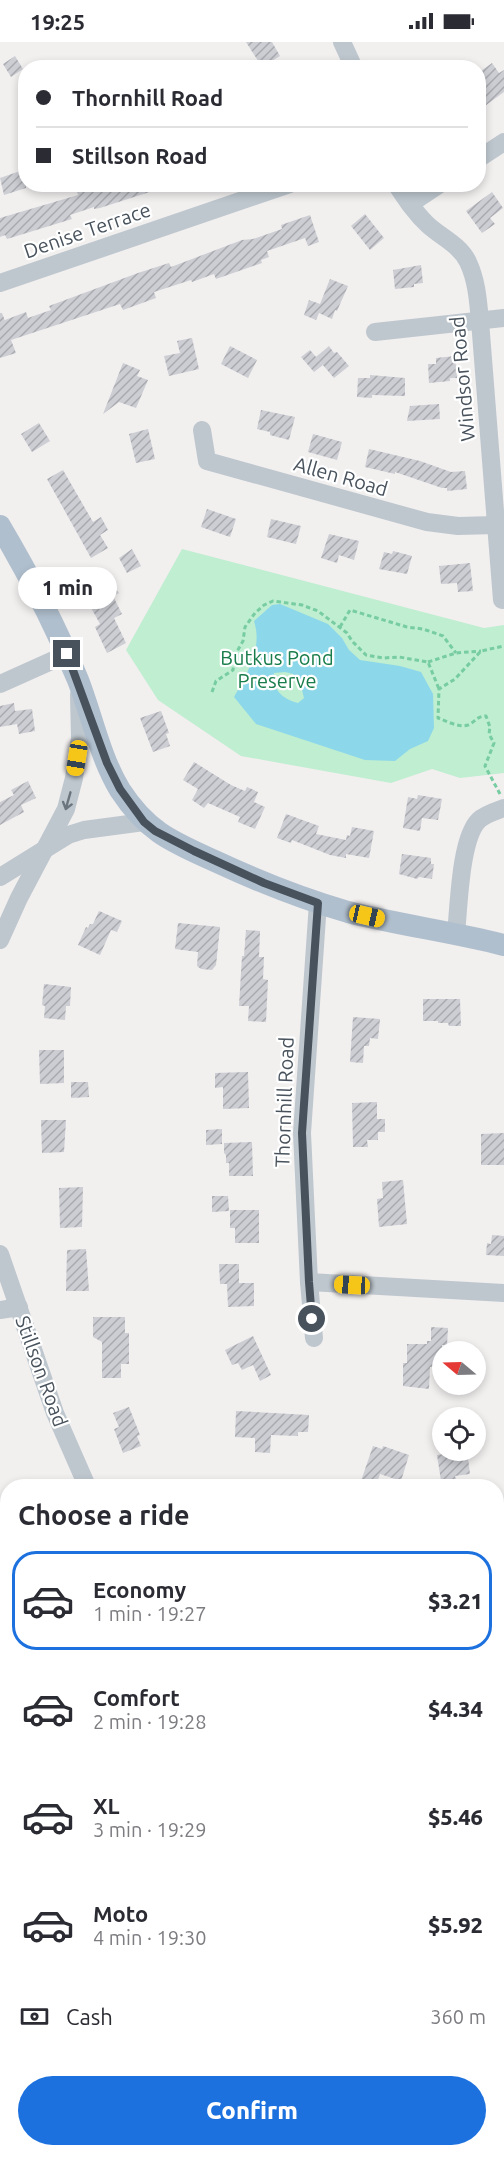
<!DOCTYPE html>
<html lang="en">
<head>
<meta charset="utf-8">
<style>
  :root { --surface:#fff; --page:#f7f7f7; --text:#2b2b33; --muted:#7c7c81; --line:#e1e1e2; --accent:#1c71df }
  body { margin:0; font-family:Ubuntu,sans-serif; background:var(--page); color:var(--text); height:100vh; display:flex; flex-direction:column; font-size:22px; white-space:nowrap }
  * { box-sizing:border-box; margin:0 }
  p { font-size:20px; color:var(--muted) }
  .icon { flex:none; width:33px; height:33px; fill:none; stroke:currentColor; stroke-width:2; stroke-linecap:round; stroke-linejoin:round }
  .map { position:relative; flex:1; overflow:hidden }
  .sheet { position:absolute; left:0px; top:1437px; width:504px; height:678px; display:flex; flex-direction:column; background:var(--surface); border-radius:24px 24px 0 0; box-shadow:0 3px 9px #0003 }
  .sheet>* { flex:none }
  .guide { position:absolute; left:18px; top:18px; width:468px; height:132px; border-radius:24px; box-shadow:0 3px 9px #0003; display:grid; align-content:center; height:132px; padding:0 18px; background:var(--surface) }
  .needle { width:39px; rotate:289deg }
  .fabs { position:absolute; left:432px; top:1299px; display:grid; gap:12px }
  .fabs a { display:grid; place-items:center; width:54px; height:54px; border-radius:50%; background:var(--surface); box-shadow:0 3px 9px #0003; font-size:30px }
  .end { position:absolute; width:27px; height:27px; margin:-14px; border:8px solid #48525c; background:#fff; box-shadow:0 0 0 3px #fff }
  .from { border-radius:50% }
  .bubble { position:absolute; height:42px; border-radius:21px; background:var(--surface); box-shadow:0 3px 9px #0003; font-size:20px; font-weight:800; line-height:42px; text-align:center }
  .car { position:absolute; width:18px; height:36px; margin:-18px -9px; border-radius:8px; box-shadow:0 0 4px 2px #0007; background:linear-gradient(#f5c518 24%,#345 0 40%,#f5c518 0 76%,#345 0 86%,#f5c518 0) }
  .guide b { display:flex; align-items:center; gap:21px; height:57px; font-size:22px }
  .guide b+b { border-top:2px solid var(--line) }
  .guide i { width:15px; height:15px; background:var(--text) }
  ul { padding:0; list-style:none }
  li { display:flex; align-items:center; gap:18px; height:99px; margin:0 12px 9px; padding:0 6px; border:3px solid transparent; border-radius:24px }
  li div { flex:1 }
  li b { display:block; font-size:22px }
  li em { font-style:normal; font-weight:800 }
  li.current { border-color:var(--accent) }
  li>.icon { width:54px; height:54px; stroke-width:1.5 }
  h2 { padding:0 18px; font-size:27px; line-height:72px }
  .pay { display:flex; align-items:center; gap:15px; height:66px; padding:0 18px; font-size:22px }
  .pay p { margin-inline-start:auto }
  .primary-button { display:flex; gap:12px; margin-top:auto; padding:12px 18px }
  .primary-button a { flex:1; height:69px; border-radius:36px; background:var(--accent); color:#fff; font-size:24px; font-weight:800; line-height:69px; text-align:center }
  .status { display:flex; justify-content:space-between; align-items:center; height:42px; padding:0 30px; background:var(--surface); direction:ltr }
  .status svg { height:16px; fill:currentColor }
  .map>svg:first-child { display:block }
  .green { fill:#bfeed1 }
  .water { fill:#8dd7ea; fill-rule:evenodd }
  .building { fill:url(#building-hatch) }
  .lines { fill:none; stroke-linecap:round; stroke-linejoin:round }
  .path { stroke:#77cca2; stroke-width:3; stroke-dasharray:4.5 3; stroke-linecap:butt }
  .minor { stroke:#bec7ce; stroke-width:18 }
  .major { stroke:#b0bfce; stroke-width:22 }
  .oneway { stroke:#6b757e }
  .route { stroke:#48525c; stroke-width:8 }
  .labels { text-anchor:middle; dominant-baseline:central; stroke-width:4.5; stroke-linejoin:round; paint-order:stroke }
  .street-label { font-size:20px; fill:#48525c; stroke:#fff }
  .park-label { font-size:20px; fill:#197d4b; stroke:#fff }
</style>
</head>
<body>
<div class="status"><b>19:25</b><svg viewBox="0 0 49 12"><path d="M0 12V9h3v3zM5 12V6h3v6zM10 12V3h3v9zM15 12V0h3v12zM26 1h20v11H26zM47 4h2v5h-2z"/></svg></div>
<div class="map">
<svg width="504" height="2115" viewBox="0 0 504 2115">
  <defs>
    <pattern id="building-hatch" width="6" height="6" patternUnits="userSpaceOnUse" patternTransform="scale(1.5)"><rect width="6" height="6" fill="#ccced4"/><path d="M-1 1l2-2M0 6l6-6M5 7l2-2" fill="none" stroke="#a8aaaf"/></pattern>
  </defs>
  <rect width="100%" height="100%" fill="#f2efef"/>
  <g class="green">
    <polygon points="182,507 484,586 504,583 504,731 460,736 432,727 391,741 241,714 158,658 126,608"/>
    <polygon points="0,1723 8,1727 8,1879 0,1898"/>
    <polygon points="0,2042 7,2045 8,2108 48,2108 44,2115 0,2115"/>
  </g>
  <path class="water" d="M 280,562 L 328,582 L 342,596 L 349,608 L 360,618 L 400,624 L 421,630 L 433,652 L 434,686 L 428,699 L 410,707 L 395,719 L 365,718 L 256,682 L 234,655 L 239,646 L 243,643 C 250,619 262,605 254,579 L 272,563 ZM 285,630 L 293,632 L 301,644 L 304,656 L 298,661 C 283,657 272,648 274,631 Z"/>
  <g class="building">
    <polygon points="246,0 272,0 280,14 262,25"/>
    <polygon points="15,14 23,27 11,35 3,22"/>
    <polygon points="492,21 499,31 504,28 504,50 478,69 478,31"/>
    <polygon points="26,127 26,146 4,153 0,136"/>
    <polygon points="100,142 165,142 165,145 100,166 94,167 94,165 70,173 72,177 7,197 5,193 0,195 0,176 78,153 77,150"/>
    <polygon points="492,150 503,166 490,176 495,182 482,191 466,169"/>
    <polygon points="365,172 384,196 370,208 351,184"/>
    <polygon points="310,173 319,200 308,204 305,196 267,209 269,215 261,218 262,221 216,237 214,232 192,240 191,238 154,250 156,256 123,268 120,262 11,298 16,311 0,316 0,271 2,271 5,279 5,278 26,270 28,276 51,268 49,264 138,231 169,221 171,225 242,198 253,197 282,187 281,183"/>
    <polygon points="421,223 423,241 414,242 414,245 395,247 393,228"/>
    <polygon points="330,237 348,244 337,269 335,268 332,277 319,271 316,278 304,273 309,258 320,262"/>
    <polygon points="192,296 199,327 169,334 164,314 180,311 177,299"/>
    <polygon points="230,304 257,318 248,336 221,322"/>
    <polygon points="329,304 334,311 337,310 349,324 334,336 316,315"/>
    <polygon points="310,308 323,323 314,330 301,315"/>
    <polygon points="455,314 457,336 450,336 450,339 429,341 428,322 436,322 436,316"/>
    <polygon points="123,321 140,328 137,334 148,338 136,366 119,360 103,372"/>
    <polygon points="370,333 405,336 405,354 372,353 372,356 357,355 358,336 370,336"/>
    <polygon points="439,362 440,377 407,379 410,364"/>
    <polygon points="261,368 295,375 289,398 270,393 270,390 257,387"/>
    <polygon points="39,381 50,399 32,410 21,392"/>
    <polygon points="148,387 155,417 136,421 129,392"/>
    <polygon points="313,392 342,400 337,418 308,410"/>
    <polygon points="369,407 420,419 451,430 465,429 467,447 447,449 447,446 442,446 395,430 395,432 365,425"/>
    <polygon points="63,428 93,480 101,475 108,488 100,493 108,506 91,516 47,437"/>
    <polygon points="207,467 236,477 230,495 201,485"/>
    <polygon points="271,477 301,484 296,502 267,495"/>
    <polygon points="329,492 359,499 354,518 339,513 337,521 321,516"/>
    <polygon points="132,507 141,524 127,531 119,516"/>
    <polygon points="393,509 412,514 407,532 379,527 384,510 392,512"/>
    <polygon points="470,521 473,549 458,550 457,541 441,542 439,524"/>
    <polygon points="91,535 98,538 105,535 119,551 113,554 122,572 114,576 126,601 107,611 95,585 100,582 84,553 86,552 84,546 92,542"/>
    <polygon points="14,661 15,669 32,667 35,689 19,692 17,682 0,685 0,664"/>
    <polygon points="161,669 169,691 166,692 170,704 153,710 140,676"/>
    <polygon points="194,720 231,743 245,749 247,745 258,750 254,760 265,765 255,787 238,780 240,775 208,761 204,766 192,758 198,747 183,738"/>
    <polygon points="28,739 36,756 21,763 24,770 0,783 0,760 14,753 11,748"/>
    <polygon points="418,753 442,757 438,778 422,776 420,789 403,786 408,755 417,757"/>
    <polygon points="286,772 319,784 316,792 346,798 347,793 350,794 352,785 374,789 369,816 346,812 346,816 330,813 292,798 291,801 277,796"/>
    <polygon points="402,812 431,816 431,822 434,822 432,837 419,835 417,837 399,832"/>
    <polygon points="99,869 122,879 117,890 111,888 100,913 78,903 86,885 88,886 90,882 93,882"/>
    <polygon points="178,881 220,885 216,923 212,928 201,927 197,924 198,910 175,907"/>
    <polygon points="246,888 260,889 259,915 264,915 263,937 268,938 266,980 248,979 249,964 239,964 242,914 244,914"/>
    <polygon points="44,942 71,945 70,964 66,964 65,978 44,976 45,964 42,963"/>
    <polygon points="423,957 460,957 461,984 449,984 448,981 438,981 438,979 423,979"/>
    <polygon points="353,975 380,977 378,997 370,996 369,1004 364,1004 363,1021 350,1020"/>
    <polygon points="39,1008 64,1008 64,1041 40,1042"/>
    <polygon points="248,1030 249,1066 223,1067 223,1045 215,1046 215,1031"/>
    <polygon points="71,1040 88,1040 89,1055 71,1056"/>
    <polygon points="377,1060 377,1077 385,1077 385,1090 378,1090 378,1098 367,1098 368,1105 353,1105 352,1061"/>
    <polygon points="41,1078 66,1078 64,1110 42,1111"/>
    <polygon points="222,1087 222,1102 206,1103 206,1088"/>
    <polygon points="504,1091 504,1123 481,1123 481,1092"/>
    <polygon points="252,1100 253,1134 229,1134 229,1121 226,1121 226,1113 224,1111 224,1101"/>
    <polygon points="403,1138 407,1182 379,1185 377,1157 383,1156 382,1140"/>
    <polygon points="83,1145 82,1185 60,1186 59,1146"/>
    <polygon points="212,1154 228,1154 229,1169 212,1170"/>
    <polygon points="230,1168 259,1168 259,1201 235,1201 235,1186 230,1186"/>
    <polygon points="492,1193 504,1194 504,1214 486,1213 487,1201 491,1202"/>
    <polygon points="86,1207 89,1249 66,1249 67,1208"/>
    <polygon points="219,1222 239,1222 239,1241 254,1241 254,1264 228,1265 227,1242 220,1242"/>
    <polygon points="93,1275 125,1275 125,1291 129,1291 129,1322 121,1322 121,1336 102,1336 102,1300 93,1295"/>
    <polygon points="431,1285 448,1286 447,1303 442,1303 442,1326 430,1325 429,1347 403,1344 403,1321 407,1321 407,1302 427,1302 427,1299 431,1299"/>
    <polygon points="253,1294 271,1333 260,1339 253,1323 242,1328 238,1321 232,1323 225,1308"/>
    <polygon points="129,1365 140,1393 137,1394 141,1404 123,1411 114,1387 119,1385 113,1371"/>
    <polygon points="236,1369 309,1373 308,1390 298,1390 298,1394 271,1393 270,1411 255,1410 255,1396 235,1395"/>
    <polygon points="373,1404 382,1407 383,1404 409,1413 401,1439 380,1432 376,1444 361,1439"/>
    <polygon points="451,1411 452,1418 468,1416 470,1432 455,1434 456,1437 441,1439 437,1413"/>
  </g>
  <g class="lines">
    <g class="path">
      <polyline points="340,585 350,568 407,585 423,587 443,594 456,611"/>
      <polyline points="428,620 456,611 481,609"/>
      <polyline points="212,650 216,639 233,628 235,613 243,599 245,585 255,571 264,563 273,559 302,563 318,569 347,591 352,599 366,613 383,616 399,615 428,620 439,647"/>
      <path d="M 500,752 L 485,724 L 494,701 L 489,692 L 490,685 L 486,674 C 477,674 475,680 468,683 C 458,686 447,679 438,676 L 439,647 L 455,637 L 481,609 L 504,604"/>
    </g>
    <g class="minor">
      <polyline points="342,0 354,26"/>
      <polyline points="478,117 504,100"/>
      <path d="M 396,142 C 406,157 415,171 428,183 C 441,195 460,203 468,220 C 477,239 478,259 480,279 L 502,558"/>
      <polyline points="410,162 440,142"/>
      <polyline points="0,241 290,142"/>
      <polyline points="375,290 504,276"/>
      <polyline points="202,388 207,419 427,480 458,484 496,483"/>
      <polyline points="0,642 67,612"/>
      <polyline points="0,835 68,793 84,788 144,780"/>
      <path d="M 456,891 C 459,865 460,796 479,778 C 485,772 496,769 504,766"/>
      <polyline points="0,898 19,856 66,767 74,736 80,696 79,653"/>
      <polyline points="0,1212 55,1371 87,1444"/>
      <polyline points="309,1240 504,1251"/>
      <polyline points="0,1268 19,1265"/>
      <polyline points="314,1296 309,1240 302,1091 318,861"/>
      <polyline points="496,1497 504,1498"/>
      <polyline points="461,2108 504,2110"/>
      <polyline points="59,2115 62,2108"/>
    </g>
    <path class="major" d="M 0,484 C 29,533 56,585 78,638 C 92,674 100,715 120,748 C 148,791 173,800 217,820 C 260,840 303,857 348,870 C 400,883 453,890 504,903"/>
  </g>
  <defs><path id="oneway-shaft" d="M-6 0H5M1.5-3L5.5 0L1.5 3" fill="none" stroke-width="1.6" stroke-linecap="round" stroke-linejoin="round" transform="scale(1.5)"/></defs>
  <use class="oneway" href="#oneway-shaft" transform="translate(68 759) rotate(106)"/>
  <g class="lines">
    <polyline class="route" points="67,612 107,721 120,747 144,780 155,789 194,809 264,841 318,861 302,1091 309,1240 312,1277"/>
  </g>
  <g class="labels">
    <g class="street-label">
      <text transform="translate(87 188) rotate(-19)">Denise Terrace</text>
      <text transform="translate(462 337) rotate(-95)">Windsor Road</text>
      <text transform="translate(341 434) rotate(16)">Allen Road</text>
      <text transform="translate(284 1060) rotate(-88)">Thornhill Road</text>
      <text transform="translate(42 1329) rotate(70)">Stillson Road</text>
    </g>
    <g class="park-label">
      <text x="277" y="615">Butkus Pond<tspan x="277" dy="23">Preserve</tspan></text>
    </g>
  </g>
</svg>
<div class="fabs">
<a><svg class="needle" viewBox="-14 -14 28 28"><path d="M0-13l5 13h-10z" fill="#e53935"/><path d="M0 13l5-13h-10z" fill="#7c7c81"/></svg></a>
<a><svg class="icon" aria-label="locate" viewBox="0 0 24 24"><circle cx="12" cy="12" r="6"/><path d="M12 2v4M12 18v4M2 12h4M18 12h4"/></svg></a>
</div>
<i class="end from" style="left:312px;top:1277px"></i>
<i class="end" style="left:67px;top:612px"></i>
<div class="bubble" style="left:18px;top:525px;width:99px">1 min</div>
<i class="car" style="left:77px;top:716px;rotate:189deg"></i>
<i class="car" style="left:367px;top:874px;rotate:103deg"></i>
<i class="car" style="left:352px;top:1243px;rotate:273deg"></i>
<div class="guide">
<b><i class="from"></i>Thornhill Road</b>
<b><i></i>Stillson Road</b>
</div>
<section class="sheet">
<h2>Choose a ride</h2>
<ul>
<li class="current"><svg class="icon" aria-label="car" viewBox="0 0 24 24"><path d="M5 17H2v-5l4-1 3-4h7l3 4 3 1v5h-3M9 17h6M6 11h13"/><circle cx="7" cy="17" r="2"/><circle cx="17" cy="17" r="2"/></svg><div><b>Economy</b><p>1 min · 19:27</p></div><em>$3.21</em></li>
<li><svg class="icon" aria-label="car" viewBox="0 0 24 24"><path d="M5 17H2v-5l4-1 3-4h7l3 4 3 1v5h-3M9 17h6M6 11h13"/><circle cx="7" cy="17" r="2"/><circle cx="17" cy="17" r="2"/></svg><div><b>Comfort</b><p>2 min · 19:28</p></div><em>$4.34</em></li>
<li><svg class="icon" aria-label="car" viewBox="0 0 24 24"><path d="M5 17H2v-5l4-1 3-4h7l3 4 3 1v5h-3M9 17h6M6 11h13"/><circle cx="7" cy="17" r="2"/><circle cx="17" cy="17" r="2"/></svg><div><b>XL</b><p>3 min · 19:29</p></div><em>$5.46</em></li>
<li><svg class="icon" aria-label="car" viewBox="0 0 24 24"><path d="M5 17H2v-5l4-1 3-4h7l3 4 3 1v5h-3M9 17h6M6 11h13"/><circle cx="7" cy="17" r="2"/><circle cx="17" cy="17" r="2"/></svg><div><b>Moto</b><p>4 min · 19:30</p></div><em>$5.92</em></li>
</ul>
<div class="pay"><svg class="icon" aria-label="cash" viewBox="0 0 24 24"><path d="M3 7h18v10H3z"/><circle cx="12" cy="12" r="2"/></svg>Cash<p>360 m</p></div>
<div class="primary-button"><a>Confirm</a></div>
</section>
</div>
</body>
</html>
